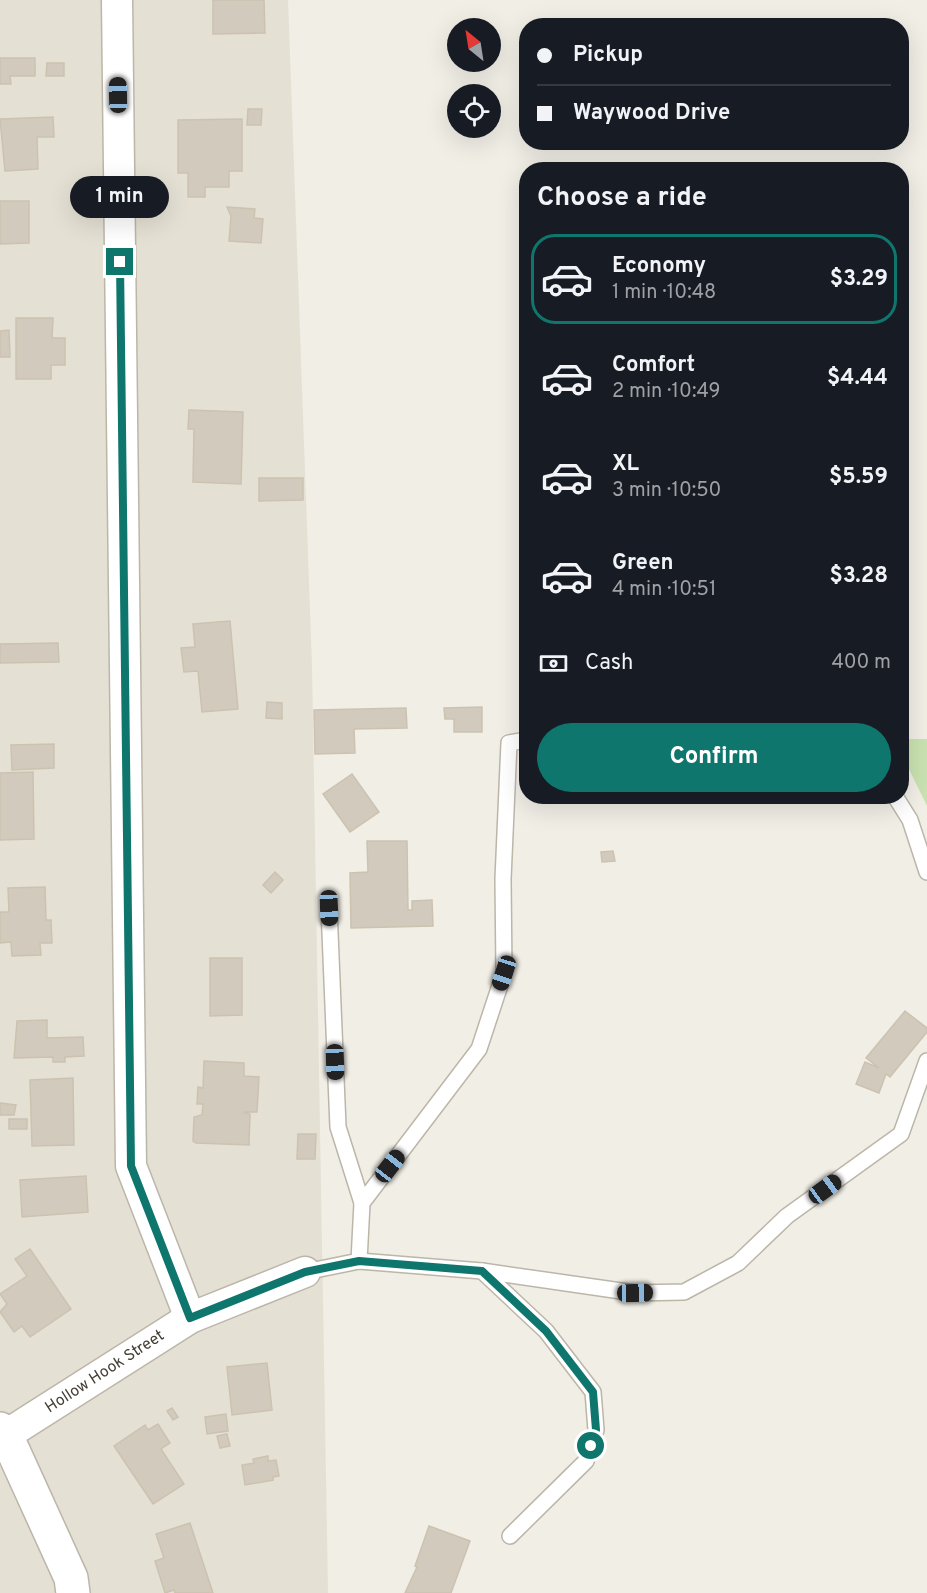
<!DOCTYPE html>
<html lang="en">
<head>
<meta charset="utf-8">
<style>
  :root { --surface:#171b24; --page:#242831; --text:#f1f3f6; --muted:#9ea1a6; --line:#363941; --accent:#0f766e }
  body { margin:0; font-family:Overpass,sans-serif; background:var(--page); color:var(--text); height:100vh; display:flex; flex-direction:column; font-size:22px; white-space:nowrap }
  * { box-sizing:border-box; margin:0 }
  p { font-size:20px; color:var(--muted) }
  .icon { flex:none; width:33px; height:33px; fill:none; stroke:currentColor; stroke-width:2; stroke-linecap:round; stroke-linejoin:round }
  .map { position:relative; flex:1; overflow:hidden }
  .side { position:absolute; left:519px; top:162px; width:390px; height:642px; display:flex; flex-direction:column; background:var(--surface); border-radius:24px; box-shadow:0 6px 24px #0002 }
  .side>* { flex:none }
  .guide { position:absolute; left:519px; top:18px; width:390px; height:132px; border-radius:24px; box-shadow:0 6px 24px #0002; display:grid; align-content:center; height:132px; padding:0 18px; background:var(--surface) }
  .needle { width:39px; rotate:330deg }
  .buttons { position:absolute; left:447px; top:18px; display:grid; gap:12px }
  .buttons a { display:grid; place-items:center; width:54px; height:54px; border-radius:50%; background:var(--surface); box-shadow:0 6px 24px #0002; font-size:30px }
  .end { position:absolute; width:27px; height:27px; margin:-14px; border:8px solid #0f766e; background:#fff; box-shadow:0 0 0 3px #fff }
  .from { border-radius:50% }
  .bubble { position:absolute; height:42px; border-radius:21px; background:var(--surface); box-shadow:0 6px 24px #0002; font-size:20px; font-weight:700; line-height:42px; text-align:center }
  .car { position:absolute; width:18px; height:36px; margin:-18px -9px; border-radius:8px; box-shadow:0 0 4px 2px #0007; background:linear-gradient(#222 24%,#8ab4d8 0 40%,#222 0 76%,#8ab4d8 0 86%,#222 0) }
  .guide b { display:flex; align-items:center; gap:21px; height:57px; font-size:22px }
  .guide b+b { border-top:2px solid var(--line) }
  .guide i { width:15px; height:15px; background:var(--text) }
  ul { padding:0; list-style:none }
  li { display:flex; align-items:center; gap:18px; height:90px; margin:0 12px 9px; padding:0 6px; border:3px solid transparent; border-radius:24px }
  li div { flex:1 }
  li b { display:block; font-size:22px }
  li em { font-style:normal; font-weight:700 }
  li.on { border-color:var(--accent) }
  li>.icon { width:54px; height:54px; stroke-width:1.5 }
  h2 { padding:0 18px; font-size:27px; line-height:72px }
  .pay { display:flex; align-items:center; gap:15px; height:66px; padding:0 18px; font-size:22px }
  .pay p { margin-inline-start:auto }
  .action { display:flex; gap:12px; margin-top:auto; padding:12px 18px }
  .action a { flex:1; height:69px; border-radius:36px; background:var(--accent); color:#fff; font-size:24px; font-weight:700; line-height:69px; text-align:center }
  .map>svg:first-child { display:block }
  .residential { fill:#e5e0d4 }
  .green { fill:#cae2b1 }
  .building { fill:#d2cabc; stroke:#ccc2b0; stroke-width:1.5 }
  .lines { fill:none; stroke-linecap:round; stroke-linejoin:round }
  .service-casing { stroke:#bcb6a9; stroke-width:18 }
  .minor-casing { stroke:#bcb6a9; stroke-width:33 }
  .tertiary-casing { stroke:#bcb6a9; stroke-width:36 }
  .service { stroke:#fff; stroke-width:15 }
  .minor { stroke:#fff; stroke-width:30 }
  .tertiary { stroke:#fff; stroke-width:33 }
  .route { stroke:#0f766e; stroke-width:8 }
  .labels { text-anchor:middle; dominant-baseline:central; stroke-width:4.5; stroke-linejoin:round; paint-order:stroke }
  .street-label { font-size:16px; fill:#433f36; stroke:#fff }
</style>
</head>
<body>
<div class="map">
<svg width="927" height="1593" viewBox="0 0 927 1593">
  <rect width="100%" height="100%" fill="#f1eee6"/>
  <polygon class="residential" points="0,0 288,0 312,666 328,1593 0,1593"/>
  <polygon class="green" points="902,739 927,739 927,806 902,755"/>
  <g class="building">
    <polygon points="213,0 264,0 265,33 213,34"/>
    <polygon points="0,58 35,58 35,76 10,76 11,84 0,84"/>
    <polygon points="47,63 64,63 64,76 46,76"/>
    <polygon points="248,109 262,109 261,125 247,125"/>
    <polygon points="53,117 54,137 37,137 38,169 5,171 0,119"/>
    <polygon points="242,119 242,171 229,171 229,187 205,187 205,197 188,197 188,173 178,173 178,120"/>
    <polygon points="0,201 29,201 29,243 0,244"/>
    <polygon points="227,207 255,209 254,218 263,219 261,243 229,241 231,216"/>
    <polygon points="16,318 53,318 52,338 65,338 65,365 51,365 51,379 16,379"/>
    <polygon points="9,330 10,357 0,357 0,331"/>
    <polygon points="189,410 243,412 241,484 193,482 194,429 188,429"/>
    <polygon points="259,478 303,478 303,500 259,501"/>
    <polygon points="230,621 238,709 202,712 198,671 184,672 181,648 195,647 193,624"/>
    <polygon points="58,643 59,662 0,663 0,644"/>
    <polygon points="267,702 282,703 282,719 266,718"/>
    <polygon points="482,707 482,732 454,732 454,719 445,719 444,708"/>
    <polygon points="406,708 407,728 354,729 355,753 315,754 314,710"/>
    <polygon points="54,744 54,768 12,770 11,745"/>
    <polygon points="33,772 34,839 0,840 0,773"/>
    <polygon points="352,774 379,812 350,832 323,794"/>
    <polygon points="367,841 407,841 408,910 412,910 412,901 432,900 433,926 351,928 350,873 368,872"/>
    <polygon points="613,851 615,861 602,862 601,852"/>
    <polygon points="275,872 283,880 271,893 263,885"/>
    <polygon points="45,887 46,920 51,920 52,943 40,943 41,955 12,956 11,942 0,943 0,912 9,912 8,888"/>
    <polygon points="210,958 242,958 242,1015 210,1016"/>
    <polygon points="905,1011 927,1028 927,1032 890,1077 886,1074 879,1093 856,1084 865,1062 879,1068 866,1058"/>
    <polygon points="47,1020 47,1038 83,1037 84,1056 65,1057 65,1062 53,1062 53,1057 14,1058 17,1021"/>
    <polygon points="204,1061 244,1063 244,1076 259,1077 257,1112 243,1112 250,1114 249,1145 196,1143 193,1141 194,1117 202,1115 203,1104 197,1104 198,1087 203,1088"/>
    <polygon points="73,1078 74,1145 32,1146 30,1080"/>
    <polygon points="0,1103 16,1105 14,1115 0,1115"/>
    <rect x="9" y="1119" width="18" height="10"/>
    <polygon points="298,1134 316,1134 315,1159 297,1159"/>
    <polygon points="86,1176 88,1212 22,1217 20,1180"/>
    <polygon points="30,1249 71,1309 30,1337 22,1326 14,1332 0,1312 7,1304 0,1294 27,1276 15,1259"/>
    <polygon points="267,1363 272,1410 232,1415 227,1367"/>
    <polygon points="172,1408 178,1417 173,1420 167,1411"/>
    <polygon points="226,1414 228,1431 207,1434 205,1417"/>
    <polygon points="158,1424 170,1443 161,1449 184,1484 153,1504 114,1446 145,1425 148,1430"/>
    <polygon points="227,1434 230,1446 220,1448 217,1436"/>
    <polygon points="268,1456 268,1461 276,1460 279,1476 273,1477 273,1480 245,1485 242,1465 254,1463 253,1459"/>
    <polygon points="190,1523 213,1593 175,1593 174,1590 165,1593 155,1561 164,1558 156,1534"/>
    <polygon points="429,1526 470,1541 451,1593 405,1593 417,1567 415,1566"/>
  </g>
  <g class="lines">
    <g class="service-casing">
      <g id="service">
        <polyline points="895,796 910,820 927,872"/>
        <polyline points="329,908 338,1127 362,1203"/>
        <polyline points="359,1261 362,1203 479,1049 504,973 503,879 509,743 526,740"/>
        <polyline points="482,1271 546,1331 593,1392 596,1430 586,1461 510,1536"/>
        <polyline points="305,1272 359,1261 482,1271 635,1293 684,1292 738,1263 787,1216 901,1134 927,1061"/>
      </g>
    </g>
    <g class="minor-casing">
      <g id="minor">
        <polyline points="117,0 131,1166 190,1318"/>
        <polyline points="6,1435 190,1318 305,1272"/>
      </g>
    </g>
    <g class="tertiary-casing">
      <polyline id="tertiary" points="0,1429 6,1435 71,1578 73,1593"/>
    </g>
    <use href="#service" class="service"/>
    <use href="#minor" class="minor"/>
    <use href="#tertiary" class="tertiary"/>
  </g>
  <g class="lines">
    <polyline class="route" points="120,262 131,1166 190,1318 305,1272 359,1261 482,1271 546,1331 593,1392 596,1430 591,1446"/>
  </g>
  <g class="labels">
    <g class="street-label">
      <text transform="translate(105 1372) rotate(-33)">Hollow Hook Street</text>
    </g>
  </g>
</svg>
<div class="buttons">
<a><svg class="needle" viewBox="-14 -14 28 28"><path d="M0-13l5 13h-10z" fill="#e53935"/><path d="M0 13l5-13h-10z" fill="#9ea1a6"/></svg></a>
<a><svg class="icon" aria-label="locate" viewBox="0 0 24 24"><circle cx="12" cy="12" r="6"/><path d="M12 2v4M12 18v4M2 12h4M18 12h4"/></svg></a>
</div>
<i class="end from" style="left:591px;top:1446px"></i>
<i class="end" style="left:120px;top:262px"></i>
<div class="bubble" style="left:70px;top:176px;width:99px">1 min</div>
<i class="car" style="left:118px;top:95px;rotate:359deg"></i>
<i class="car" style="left:329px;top:908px;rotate:178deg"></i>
<i class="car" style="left:504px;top:973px;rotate:198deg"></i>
<i class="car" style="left:335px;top:1062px;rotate:178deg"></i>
<i class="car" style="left:390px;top:1166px;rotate:38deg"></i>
<i class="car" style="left:825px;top:1189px;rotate:54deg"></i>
<i class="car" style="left:635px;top:1293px;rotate:89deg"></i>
<div class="guide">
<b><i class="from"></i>Pickup</b>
<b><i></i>Waywood Drive</b>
</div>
<section class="side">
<h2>Choose a ride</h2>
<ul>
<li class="on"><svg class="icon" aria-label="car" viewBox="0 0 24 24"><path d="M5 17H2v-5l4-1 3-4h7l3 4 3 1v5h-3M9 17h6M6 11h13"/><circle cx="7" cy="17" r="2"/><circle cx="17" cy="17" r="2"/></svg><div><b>Economy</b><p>1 min · 10:48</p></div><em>$3.29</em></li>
<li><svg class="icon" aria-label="car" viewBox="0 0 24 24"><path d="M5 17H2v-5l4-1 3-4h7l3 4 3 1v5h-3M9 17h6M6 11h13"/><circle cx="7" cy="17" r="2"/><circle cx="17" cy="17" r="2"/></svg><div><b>Comfort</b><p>2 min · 10:49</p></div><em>$4.44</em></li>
<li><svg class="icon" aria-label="car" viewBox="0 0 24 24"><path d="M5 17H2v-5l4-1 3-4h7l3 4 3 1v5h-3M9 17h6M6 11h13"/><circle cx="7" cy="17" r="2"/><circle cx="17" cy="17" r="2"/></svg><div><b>XL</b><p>3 min · 10:50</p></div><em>$5.59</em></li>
<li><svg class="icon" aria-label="car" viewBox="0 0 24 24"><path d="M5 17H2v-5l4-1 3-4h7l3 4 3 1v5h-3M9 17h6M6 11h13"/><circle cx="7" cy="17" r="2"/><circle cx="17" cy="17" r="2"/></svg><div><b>Green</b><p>4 min · 10:51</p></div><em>$3.28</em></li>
</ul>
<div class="pay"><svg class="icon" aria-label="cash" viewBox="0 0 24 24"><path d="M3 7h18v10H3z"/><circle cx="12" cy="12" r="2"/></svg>Cash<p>400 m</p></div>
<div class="action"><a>Confirm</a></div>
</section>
</div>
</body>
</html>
